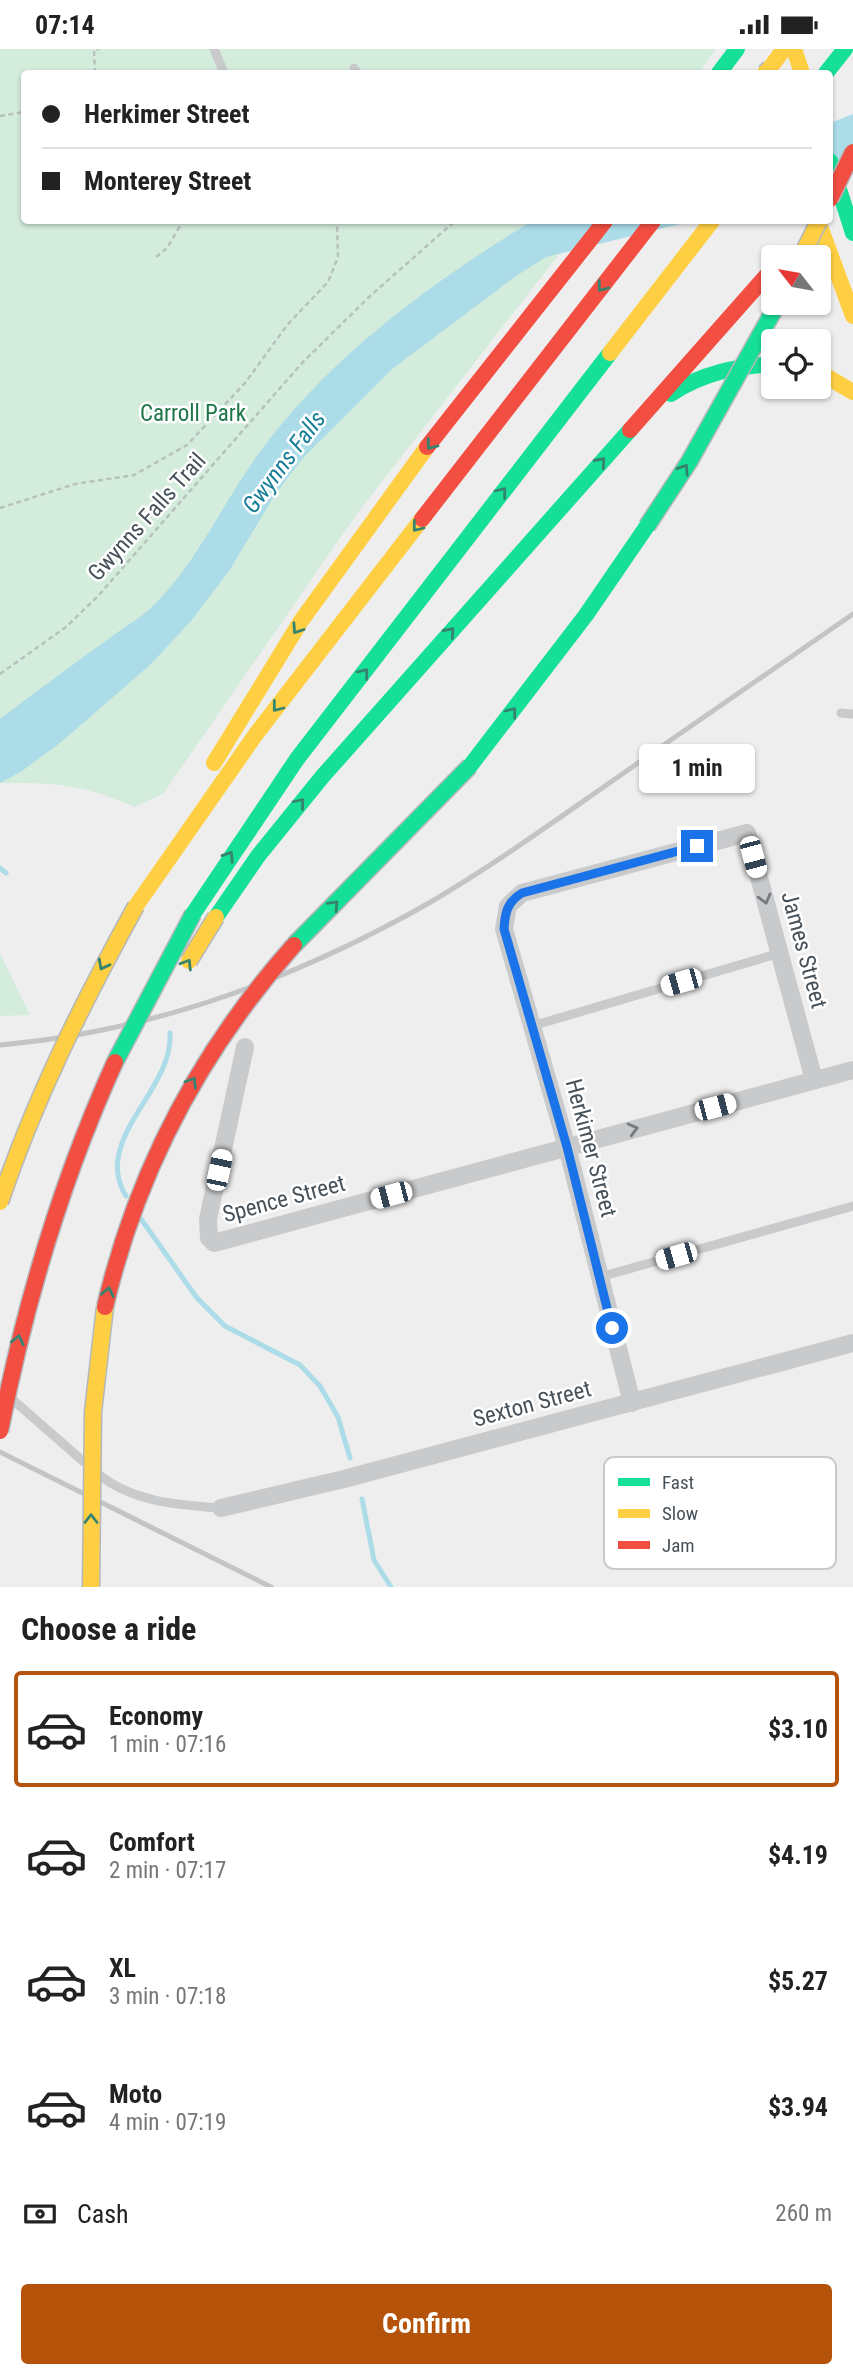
<!DOCTYPE html>
<html lang="en">
<head>
<meta charset="utf-8">
<style>
  :root { --surface:#fff; --page:#f2f2f2; --text:#222; --muted:#767676; --line:#e0e0e0; --accent:#b45309 }
  body { margin:0; font-family:"Roboto Condensed",sans-serif; background:var(--page); color:var(--text); height:100vh; display:flex; flex-direction:column; font-size:26px; white-space:nowrap }
  * { box-sizing:border-box; margin:0 }
  p { font-size:23px; color:var(--muted) }
  .icon { flex:none; width:38px; height:38px; fill:none; stroke:currentColor; stroke-width:2; stroke-linecap:round; stroke-linejoin:round }
  .map { position:relative; height:1538px; overflow:hidden }
  .drawer { display:flex; flex-direction:column; background:var(--surface); flex:1 }
  .drawer>* { flex:none }
  .banner { position:absolute; left:21px; top:21px; width:812px; height:154px; border-radius:7px; box-shadow:0 2px 5px #0004; display:grid; align-content:center; height:154px; padding:0 21px; background:var(--surface) }
  .needle { width:46px; rotate:301deg }
  .fabs { position:absolute; left:761px; top:196px; display:grid; gap:14px }
  .fabs a { display:grid; place-items:center; width:70px; height:70px; border-radius:7px; background:var(--surface); box-shadow:0 2px 5px #0004; font-size:35px }
  .end { position:absolute; width:32px; height:32px; margin:-16px; border:9px solid #1a73e8; background:#fff; box-shadow:0 0 0 4px #fff }
  .from { border-radius:50% }
  .bubble { position:absolute; height:49px; border-radius:7px; background:var(--surface); box-shadow:0 2px 5px #0004; font-size:23px; font-weight:700; line-height:49px; text-align:center }
  .car { position:absolute; width:21px; height:42px; margin:-21px -10px; border-radius:9px; box-shadow:0 0 5px 2px #0007; background:linear-gradient(#fff 24%,#345 0 40%,#fff 0 76%,#345 0 86%,#fff 0) }
  .banner b { display:flex; align-items:center; gap:24px; height:66px; font-size:26px }
  .banner b+b { border-top:2px solid var(--line) }
  .banner i { width:18px; height:18px; background:var(--text) }
  ul { padding:0; list-style:none }
  li { display:flex; align-items:center; gap:21px; height:116px; margin:0 14px 10px; padding:0 7px; border:4px solid transparent; border-radius:7px }
  li div { flex:1 }
  li b { display:block; font-size:26px }
  li em { font-style:normal; font-weight:700 }
  li.current { border-color:var(--accent) }
  li>.icon { width:63px; height:63px; stroke-width:1.5 }
  h2 { padding:0 21px; font-size:32px; line-height:84px }
  .pay { display:flex; align-items:center; gap:18px; height:77px; padding:0 21px; font-size:26px }
  .pay p { margin-inline-start:auto }
  .cta { display:flex; gap:14px; margin-top:auto; padding:14px 21px }
  .cta a { flex:1; height:80px; border-radius:7px; background:var(--accent); color:#fff; font-size:28px; font-weight:700; line-height:80px; text-align:center }
  .status { display:flex; justify-content:space-between; align-items:center; height:49px; padding:0 35px; background:var(--surface); direction:ltr }
  .status svg { height:19px; fill:currentColor }
  .map>svg:first-child { display:block }
  .green { fill:#d4ecdc }
  .water { fill:#abdce8 }
  .lines { fill:none; stroke-linecap:round; stroke-linejoin:round }
  .stream { stroke:#abdce8; stroke-width:5 }
  .path { stroke:#b7c1be; stroke-width:2.5; stroke-dasharray:5 3.5; stroke-linecap:butt }
  .lane { stroke:#c8cacc; stroke-width:9 }
  .street { stroke:#c8cacc; stroke-width:18 }
  .fast { stroke:#16e098; stroke-width:16 }
  .slow { stroke:#ffcf43; stroke-width:16 }
  .jam { stroke:#f24e42; stroke-width:16 }
  .rail { stroke:#c3c4c6; stroke-width:5 }
  .fast-bridge-casing { stroke:#b4b8bd; stroke-width:19; stroke-linecap:butt }
  .slow-bridge-casing { stroke:#b4b8bd; stroke-width:19; stroke-linecap:butt }
  .jam-bridge-casing { stroke:#b4b8bd; stroke-width:19; stroke-linecap:butt }
  .fast-bridge { stroke:#16e098; stroke-width:16 }
  .slow-bridge { stroke:#ffcf43; stroke-width:16 }
  .jam-bridge { stroke:#f24e42; stroke-width:16 }
  .oneway { stroke:#36836f }
  .oneway2 { stroke:#747b81 }
  .route { stroke:#1a73e8; stroke-width:9 }
  .labels { text-anchor:middle; dominant-baseline:central; stroke-width:5; stroke-linejoin:round; paint-order:stroke }
  .park-label { font-size:23px; fill:#1d7547; stroke:#fff }
  .street-label { font-size:23px; fill:#475159; stroke:#fff }
  .water-label { font-size:24px; font-style:italic; fill:#167e96; stroke:#fff }
  .key { fill:#fff; stroke:#c8cbcd; stroke-width:2 }
  .key-label { font-size:19px; fill:#475159 }
</style>
</head>
<body>
<div class="status"><b>07:14</b><svg viewBox="0 0 49 12"><path d="M0 12V9h3v3zM5 12V6h3v6zM10 12V3h3v9zM15 12V0h3v12zM26 1h20v11H26zM47 4h2v5h-2z"/></svg></div>
<div class="map">
<svg width="853" height="1538" viewBox="0 0 853 1538">
  <rect width="100%" height="100%" fill="#efeeee"/>
  <g class="green">
    <path d="M 0,0 L 716,0 L 699,24 L 24,24 L 24,172 L 585,172 L 356,466 L 163,745 L 135,758 C 80,735 59,734 0,734 Z"/>
    <polygon points="0,904 30,966 0,967"/>
  </g>
  <g class="water">
    <polygon points="853,65 853,107 830,117 830,74"/>
    <path d="M 532,172 L 692,172 L 546,208 L 516,227 L 392,320 L 302,410 L 276,444 L 229,522 L 191,572 L 150,616 L 60,694 L 22,722 L 0,734 L 0,670 C 36,642 74,615 111,588 C 127,576 143,568 157,553 C 200,508 225,450 262,400 C 333,305 431,234 532,172 Z"/>
  </g>
  <g class="lines">
    <g class="stream">
      <polyline points="0,819 6,824"/>
      <path d="M 126,1147 C 91,1090 174,1041 170,984"/>
      <polyline points="141,1170 197,1249 225,1277 300,1316 320,1337 338,1368 350,1409"/>
      <polyline points="362,1450 374,1511 391,1538"/>
    </g>
    <g class="path">
      <polyline points="95,24 94,1 99,0"/>
      <polyline points="0,67 24,63"/>
      <polyline points="156,208 167,199 183,172"/>
      <polyline points="0,459 75,435 134,426 187,396 245,334 288,275 328,233 338,208 337,172"/>
      <polyline points="0,625 66,578 98,547 302,314 369,248 455,172"/>
    </g>
    <g class="lane">
      <polyline points="214,0 224,24"/>
      <polyline points="354,19 357,24"/>
      <polyline points="841,664 853,665"/>
      <polyline points="532,977 780,904"/>
      <polyline points="600,1228 853,1157"/>
      <polyline points="13,1351 84,1413"/>
      <path d="M 97,1424 C 131,1453 179,1456 221,1459"/>
    </g>
    <g class="street">
      <polyline points="245,998 208,1170 209,1189 214,1194 853,1021"/>
      <polyline points="632,1354 567,1098 504,880 508,857 522,844 747,784 814,1031"/>
      <polyline points="221,1459 344,1430 853,1294"/>
    </g>
    <g class="fast">
      <polyline points="719,24 737,0"/>
      <polyline points="826,24 845,0"/>
      <polyline points="830,112 853,184"/>
      <path d="M 671,345 C 702,324 737,317 774,315"/>
      <polyline points="470,717 586,566 647,477"/>
      <polyline points="193,865 297,710 610,304"/>
      <polyline points="216,868 258,807 322,728 630,381"/>
    </g>
    <g class="slow">
      <polyline points="794,0 802,24"/>
      <polyline points="770,19 784,0"/>
      <polyline points="818,172 853,267"/>
      <polyline points="610,304 712,172"/>
      <polyline points="819,323 853,343"/>
      <polyline points="214,714 301,572 427,398"/>
      <polyline points="136,857 256,685 422,470"/>
    </g>
    <g class="jam">
      <polyline points="630,381 774,218"/>
      <polyline points="427,398 605,172"/>
      <polyline points="422,470 653,172"/>
    </g>
    <g class="rail">
      <path d="M 0,996 C 151,983 297,929 429,854 C 494,816 556,771 618,728 C 696,673 775,619 853,565"/>
      <polyline points="0,1403 271,1538"/>
    </g>
    <g class="fast-bridge-casing">
      <g id="fast-bridge">
        <polyline points="647,477 689,413 778,254"/>
        <polyline points="294,896 470,717"/>
        <polyline points="115,1013 193,865"/>
      </g>
    </g>
    <g class="slow-bridge-casing">
      <g id="slow-bridge">
        <polyline points="765,24 770,19"/>
        <polyline points="801,208 819,172"/>
        <polyline points="189,912 216,868"/>
        <path d="M 0,1153 C 35,1049 83,953 136,857"/>
        <polyline points="91,1538 93,1363 105,1258"/>
      </g>
    </g>
    <g class="jam-bridge-casing">
      <g id="jam-bridge">
        <polyline points="830,150 853,103"/>
        <path d="M 105,1258 C 137,1121 200,1002 294,896"/>
        <path d="M 0,1382 C 25,1254 61,1132 115,1013"/>
      </g>
    </g>
    <use href="#fast-bridge" class="fast-bridge"/>
    <use href="#slow-bridge" class="slow-bridge"/>
    <use href="#jam-bridge" class="jam-bridge"/>
  </g>
  <defs><path id="oneway-chevron" d="M-2-3.5L2.5 0L-2 3.5" fill="none" stroke-width="1.6" stroke-linecap="round" stroke-linejoin="round" transform="scale(1.75)"/></defs>
  <g class="oneway">
    <use href="#oneway-chevron" transform="translate(602 238) rotate(127)"/>
    <use href="#oneway-chevron" transform="translate(431 396) rotate(128)"/>
    <use href="#oneway-chevron" transform="translate(601 413) rotate(-48)"/>
    <use href="#oneway-chevron" transform="translate(684 420) rotate(-57)"/>
    <use href="#oneway-chevron" transform="translate(502 443) rotate(-52)"/>
    <use href="#oneway-chevron" transform="translate(417 478) rotate(128)"/>
    <use href="#oneway-chevron" transform="translate(297 580) rotate(124)"/>
    <use href="#oneway-chevron" transform="translate(450 583) rotate(-48)"/>
    <use href="#oneway-chevron" transform="translate(364 624) rotate(-52)"/>
    <use href="#oneway-chevron" transform="translate(277 658) rotate(128)"/>
    <use href="#oneway-chevron" transform="translate(512 663) rotate(-52)"/>
    <use href="#oneway-chevron" transform="translate(300 754) rotate(-50)"/>
    <use href="#oneway-chevron" transform="translate(229 807) rotate(-57)"/>
    <use href="#oneway-chevron" transform="translate(334 856) rotate(-46)"/>
    <use href="#oneway-chevron" transform="translate(187 915) rotate(-58)"/>
    <use href="#oneway-chevron" transform="translate(103 916) rotate(118)"/>
    <use href="#oneway-chevron" transform="translate(192 1033) rotate(-58)"/>
    <use href="#oneway-chevron" transform="translate(108 1243) rotate(-78)"/>
    <use href="#oneway-chevron" transform="translate(18 1291) rotate(-77)"/>
    <use href="#oneway-chevron" transform="translate(91 1470) rotate(-90)"/>
  </g>
  <g class="oneway2">
    <use href="#oneway-chevron" transform="translate(765 850) rotate(75)"/>
    <use href="#oneway-chevron" transform="translate(633 1080) rotate(-15)"/>
  </g>
  <g class="lines">
    <path class="route" d="M 612,1279 L 567,1098 L 504,880 C 505,864 507,853 522,844 L 697,797"/>
  </g>
  <g class="labels">
    <g class="park-label">
      <text x="193" y="364">Carroll Park</text>
    </g>
    <g class="street-label">
      <text transform="translate(147 468) rotate(-48)">Gwynns Falls Trail</text>
      <text transform="translate(804 901) rotate(75)">James Street</text>
      <text transform="translate(591 1099) rotate(75)">Herkimer Street</text>
      <text transform="translate(284 1150) rotate(-15)">Spence Street</text>
      <text transform="translate(532 1355) rotate(-15)">Sexton Street</text>
    </g>
    <g class="water-label">
      <text transform="translate(284 413) rotate(-53)">Gwynns Falls</text>
    </g>
  </g>
  <rect x="604" y="1408" width="232" height="112" rx="10" class="key"/>
  <rect x="618" y="1429" width="32" height="8" fill="#16e098"/>
  <rect x="618" y="1460" width="32" height="9" fill="#ffcf43"/>
  <rect x="618" y="1492" width="32" height="8" fill="#f24e42"/>
  <g class="key-label">
    <text x="662" y="1440">Fast</text>
    <text x="662" y="1471">Slow</text>
    <text x="662" y="1503">Jam</text>
  </g>
</svg>
<div class="fabs">
<a><svg class="needle" viewBox="-14 -14 28 28"><path d="M0-13l5 13h-10z" fill="#e53935"/><path d="M0 13l5-13h-10z" fill="#767676"/></svg></a>
<a><svg class="icon" aria-label="locate" viewBox="0 0 24 24"><circle cx="12" cy="12" r="6"/><path d="M12 2v4M12 18v4M2 12h4M18 12h4"/></svg></a>
</div>
<i class="end from" style="left:612px;top:1279px"></i>
<i class="end" style="left:697px;top:797px"></i>
<div class="bubble" style="left:639px;top:695px;width:116px">1 min</div>
<i class="car" style="left:753px;top:808px;rotate:165deg"></i>
<i class="car" style="left:681px;top:933px;rotate:254deg"></i>
<i class="car" style="left:715px;top:1058px;rotate:75deg"></i>
<i class="car" style="left:219px;top:1121px;rotate:12deg"></i>
<i class="car" style="left:391px;top:1146px;rotate:255deg"></i>
<i class="car" style="left:676px;top:1207px;rotate:254deg"></i>
<div class="banner">
<b><i class="from"></i>Herkimer Street</b>
<b><i></i>Monterey Street</b>
</div>
</div>
<section class="drawer">
<h2>Choose a ride</h2>
<ul>
<li class="current"><svg class="icon" aria-label="car" viewBox="0 0 24 24"><path d="M5 17H2v-5l4-1 3-4h7l3 4 3 1v5h-3M9 17h6M6 11h13"/><circle cx="7" cy="17" r="2"/><circle cx="17" cy="17" r="2"/></svg><div><b>Economy</b><p>1 min · 07:16</p></div><em>$3.10</em></li>
<li><svg class="icon" aria-label="car" viewBox="0 0 24 24"><path d="M5 17H2v-5l4-1 3-4h7l3 4 3 1v5h-3M9 17h6M6 11h13"/><circle cx="7" cy="17" r="2"/><circle cx="17" cy="17" r="2"/></svg><div><b>Comfort</b><p>2 min · 07:17</p></div><em>$4.19</em></li>
<li><svg class="icon" aria-label="car" viewBox="0 0 24 24"><path d="M5 17H2v-5l4-1 3-4h7l3 4 3 1v5h-3M9 17h6M6 11h13"/><circle cx="7" cy="17" r="2"/><circle cx="17" cy="17" r="2"/></svg><div><b>XL</b><p>3 min · 07:18</p></div><em>$5.27</em></li>
<li><svg class="icon" aria-label="car" viewBox="0 0 24 24"><path d="M5 17H2v-5l4-1 3-4h7l3 4 3 1v5h-3M9 17h6M6 11h13"/><circle cx="7" cy="17" r="2"/><circle cx="17" cy="17" r="2"/></svg><div><b>Moto</b><p>4 min · 07:19</p></div><em>$3.94</em></li>
</ul>
<div class="pay"><svg class="icon" aria-label="cash" viewBox="0 0 24 24"><path d="M3 7h18v10H3z"/><circle cx="12" cy="12" r="2"/></svg>Cash<p>260 m</p></div>
<div class="cta"><a>Confirm</a></div>
</section>
</body>
</html>
